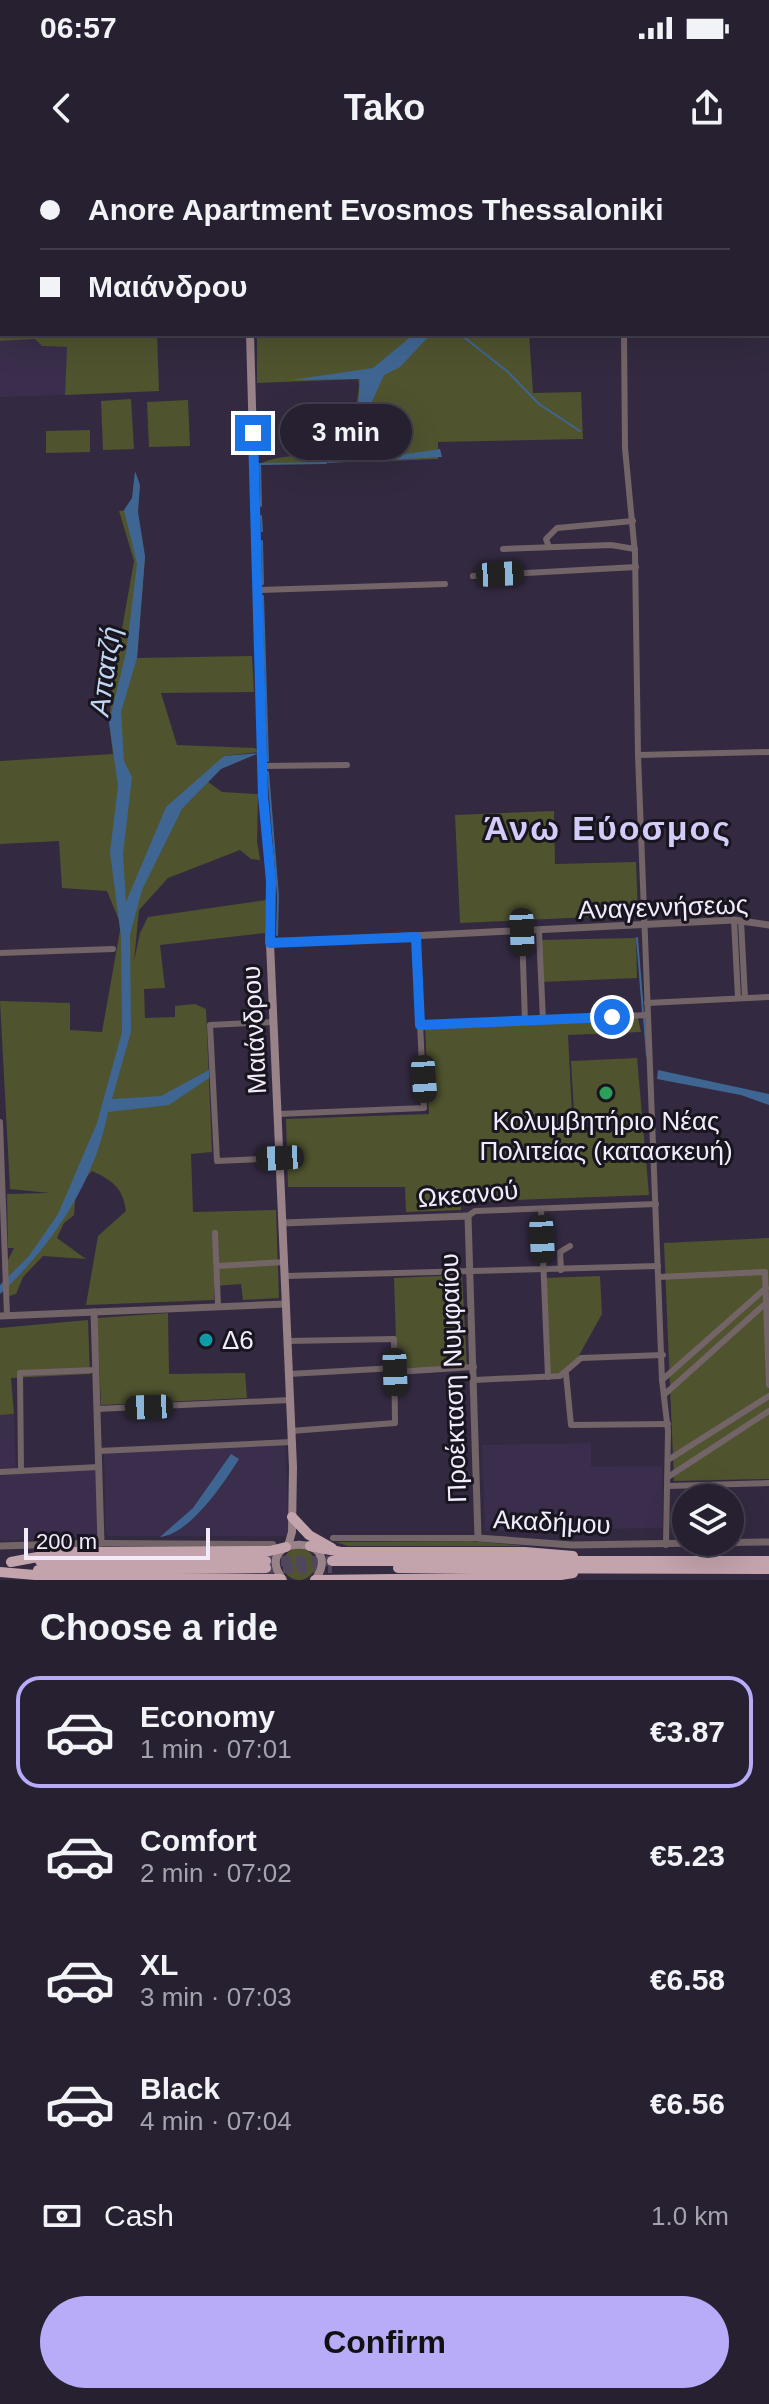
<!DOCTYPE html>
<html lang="en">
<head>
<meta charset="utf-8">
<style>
  :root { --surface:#262031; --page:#322d3d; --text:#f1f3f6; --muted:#a4a3ab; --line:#423e4d; --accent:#b8abf7 }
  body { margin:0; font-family:Arial,sans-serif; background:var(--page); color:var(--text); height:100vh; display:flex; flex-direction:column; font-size:30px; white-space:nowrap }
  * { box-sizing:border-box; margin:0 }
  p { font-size:26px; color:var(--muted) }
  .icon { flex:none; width:44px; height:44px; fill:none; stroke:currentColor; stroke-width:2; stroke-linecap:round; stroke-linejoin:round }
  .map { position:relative; height:1420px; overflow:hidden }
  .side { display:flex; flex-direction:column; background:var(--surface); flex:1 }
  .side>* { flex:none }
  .hud { position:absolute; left:0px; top:0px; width:770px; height:176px; box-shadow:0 8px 32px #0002,0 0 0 2px var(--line); display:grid; align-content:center; height:176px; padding:0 40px; background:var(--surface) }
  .fabs { position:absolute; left:672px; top:1324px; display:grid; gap:16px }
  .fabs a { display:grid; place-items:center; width:72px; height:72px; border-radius:50%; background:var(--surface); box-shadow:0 8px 32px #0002,0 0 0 2px var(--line); font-size:40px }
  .scale { position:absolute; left:24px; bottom:20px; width:186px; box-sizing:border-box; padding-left:8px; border:4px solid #f1ebfb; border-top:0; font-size:22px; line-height:28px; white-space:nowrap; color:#f1ebfb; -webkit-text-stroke:6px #19151f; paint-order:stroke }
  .end { position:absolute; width:36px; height:36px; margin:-18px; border:10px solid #1a73e8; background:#fff; box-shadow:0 0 0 4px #fff }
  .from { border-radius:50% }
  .bubble { position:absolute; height:56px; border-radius:28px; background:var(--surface); box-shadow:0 8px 32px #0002,0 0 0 2px var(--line); font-size:26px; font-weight:700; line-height:56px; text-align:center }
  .car { position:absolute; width:24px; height:48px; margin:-24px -12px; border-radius:10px; box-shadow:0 0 6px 2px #0007; background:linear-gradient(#222 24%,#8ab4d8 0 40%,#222 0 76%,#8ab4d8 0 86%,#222 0) }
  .hud b { display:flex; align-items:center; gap:28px; height:76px; font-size:30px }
  .hud b+b { border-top:2px solid var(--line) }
  .hud i { width:20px; height:20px; background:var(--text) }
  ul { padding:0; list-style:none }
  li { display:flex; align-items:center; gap:24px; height:112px; margin:0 16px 12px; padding:0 24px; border:4px solid transparent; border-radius:24px }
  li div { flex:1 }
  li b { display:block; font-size:30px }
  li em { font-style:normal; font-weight:700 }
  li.selected { border-color:var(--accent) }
  li>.icon { width:72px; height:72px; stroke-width:1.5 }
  h2 { padding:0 40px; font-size:36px; line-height:96px }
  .pay { display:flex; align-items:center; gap:20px; height:88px; padding:0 40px; font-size:30px }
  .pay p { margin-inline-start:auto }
  .primary-button { display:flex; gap:16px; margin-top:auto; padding:16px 40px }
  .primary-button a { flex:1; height:92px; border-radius:48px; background:var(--accent); color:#111; font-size:32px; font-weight:700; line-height:92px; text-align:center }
  .status { display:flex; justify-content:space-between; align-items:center; height:56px; padding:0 40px; background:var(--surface); direction:ltr }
  .status svg { height:22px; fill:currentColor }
  header { display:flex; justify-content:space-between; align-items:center; height:104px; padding:0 40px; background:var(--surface); font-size:36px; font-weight:700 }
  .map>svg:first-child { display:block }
  .built { fill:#3a2e4c }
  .green { fill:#4f532e }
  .water { fill:#3f6692 }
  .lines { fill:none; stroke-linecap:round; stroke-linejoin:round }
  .stream { stroke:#3f6692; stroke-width:2 }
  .trunk-tunnel { stroke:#50475d; stroke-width:10; stroke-dasharray:10 5; stroke-linecap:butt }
  .minor { stroke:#736468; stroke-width:6 }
  .tertiary { stroke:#736468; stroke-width:7 }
  .secondary { stroke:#998288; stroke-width:8 }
  .trunk { stroke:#c3a3ac; stroke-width:10 }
  .route { stroke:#1a73e8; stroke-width:10 }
  .leisure-dot { fill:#2e9e5b; stroke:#19151f; stroke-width:3 }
  .culture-dot { fill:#0f9aa8; stroke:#19151f; stroke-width:3 }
  .labels { text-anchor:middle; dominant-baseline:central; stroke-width:6; stroke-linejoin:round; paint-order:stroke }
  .street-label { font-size:26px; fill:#f1ebfb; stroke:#19151f }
  .poi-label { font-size:26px; fill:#f1ebfb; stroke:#19151f }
  .water-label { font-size:28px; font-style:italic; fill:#bfd7f2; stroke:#19151f }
  .district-label { font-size:34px; font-weight:bold; letter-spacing:2px; fill:#d3ccf8; stroke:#19151f }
</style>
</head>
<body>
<div class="status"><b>06:57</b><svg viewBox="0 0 49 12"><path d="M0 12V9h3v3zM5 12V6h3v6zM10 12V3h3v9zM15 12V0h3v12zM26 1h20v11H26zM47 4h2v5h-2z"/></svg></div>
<header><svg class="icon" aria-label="back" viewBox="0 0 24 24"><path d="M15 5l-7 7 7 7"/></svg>Tako<svg class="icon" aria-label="share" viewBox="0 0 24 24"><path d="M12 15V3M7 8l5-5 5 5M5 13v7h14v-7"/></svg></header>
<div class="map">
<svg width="769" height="1420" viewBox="0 0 769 1420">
  <rect width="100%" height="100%" fill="#332a41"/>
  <g class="built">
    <polygon points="0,173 30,174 42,186 67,187 65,235 0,237"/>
    <polygon points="14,1254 16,1314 96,1309 98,1376 0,1381 0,1255"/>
    <polygon points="591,1283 591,1307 662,1306 663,1368 485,1371 482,1285"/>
    <polygon points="285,1285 289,1376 108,1376 106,1372 104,1293"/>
  </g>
  <g class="green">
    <polygon points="0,0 150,0 2,2 2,174 157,174 159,231 65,235 67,187 42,186 35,179 0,181"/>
    <path d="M 257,174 L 529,174 L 533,233 L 581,232 L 583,279 L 438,282 L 438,299 L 364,302 L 363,291 L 351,302 L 260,304 C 290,288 325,305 352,281 L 359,226 L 358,219 L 257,223 Z"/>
    <polygon points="131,239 134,289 103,290 101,241"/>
    <polygon points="188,240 190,286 149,287 147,242"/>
    <polygon points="90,270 90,292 46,293 46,271"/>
    <path d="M 130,350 L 145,398 L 137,498 L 252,496 L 254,532 L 161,533 L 177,585 L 255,588 L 258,592 L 224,596 L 182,649 L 208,622 L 222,632 L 258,634 L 257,682 L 262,710 L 260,700 L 251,699 L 240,690 L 168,718 L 139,750 L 134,801 L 140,773 L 148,757 L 266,740 L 265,773 L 160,785 L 165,828 L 144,829 L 145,858 L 175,857 L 175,846 L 195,844 L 206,849 L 212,992 L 191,994 L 193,1052 L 276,1050 L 279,1138 L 243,1140 L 241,1124 L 214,1126 L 214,1140 L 86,1145 L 98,1076 L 126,1051 C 123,1028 112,1020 92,1011 L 76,1028 L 74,1055 L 64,1063 L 57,1078 L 86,1099 L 43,1096 L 23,1117 L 16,1134 L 6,1137 L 6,1104 L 14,1088 L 8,1088 L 7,1034 L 50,1033 L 10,1029 L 0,841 L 70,843 L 70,870 L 102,872 L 121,765 L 107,731 L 62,728 L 59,681 L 0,684 L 0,601 L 113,594 L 109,562 L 113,520 L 134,401 L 119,351 Z"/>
    <polygon points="554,651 555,704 636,702 638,755 460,763 455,655"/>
    <polygon points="636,778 637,818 541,822 540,780"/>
    <polygon points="638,858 641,872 568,875 573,973 624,970 623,965 575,968 571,901 637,898 649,1035 461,1042 461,1050 406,1052 405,1027 288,1027 286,959 429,954 425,867"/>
    <polygon points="769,1078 769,1319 674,1321 664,1083"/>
    <polygon points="462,1115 467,1208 397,1209 394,1118"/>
    <polygon points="600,1116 602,1154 577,1199 562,1213 548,1214 544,1118"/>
    <polygon points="168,1153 169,1214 245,1213 247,1238 101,1245 97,1158"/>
    <polygon points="88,1160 90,1214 11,1218 14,1254 0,1255 0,1168"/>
    <polygon points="471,1381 528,1386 348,1386 336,1382"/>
    <circle cx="299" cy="1404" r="16"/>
  </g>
  <g class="water">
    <polygon points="414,174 431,174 400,207 384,215 367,253 366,292 386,297 440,289 442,297 326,303 348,293 356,277 360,219 291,220 373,208"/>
    <path d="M 135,311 L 140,325 L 138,352 L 145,396 L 137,498 L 121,552 L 124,601 L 132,617 L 123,694 L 126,742 L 166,647 L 224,596 L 259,593 L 221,609 L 182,649 L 142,730 L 130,775 L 131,872 L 112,939 L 161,936 L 209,910 L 209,918 L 169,945 L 108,952 C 95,1022 51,1087 0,1134 L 0,1125 L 29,1096 L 58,1054 L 97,963 L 122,872 L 121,777 L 110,692 L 118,626 L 109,562 L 126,493 L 137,404 L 124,350 L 132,338 Z"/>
    <polygon points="658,910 769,934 769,945 741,935 657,919"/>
    <path d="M 231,1294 L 239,1299 C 224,1323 190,1374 160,1377 L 193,1348 Z"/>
  </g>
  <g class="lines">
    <g class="stream">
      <polyline points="460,174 508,212 539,244 580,271"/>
      <polyline points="261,346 260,304 326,303"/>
      <polyline points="261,356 262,371"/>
      <polyline points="262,381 263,424"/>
      <polyline points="263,436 268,601"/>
      <polyline points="268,612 278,736 277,775"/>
      <polyline points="637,778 643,852"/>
      <polyline points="644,858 647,896"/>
    </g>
    <g class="trunk-tunnel">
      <polyline points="266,1401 330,1401"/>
      <polyline points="268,1408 332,1408"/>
    </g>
    <g class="minor">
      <polyline points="532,0 532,2"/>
      <polyline points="624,174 625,288 635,394 638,595 662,1220 668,1271 666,1385"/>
      <polyline points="549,387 546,379 557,368 633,361"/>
      <polyline points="503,389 611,385 635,389"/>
      <polyline points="473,416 636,407"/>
      <polyline points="260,430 445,424"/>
      <polyline points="638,595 769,592"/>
      <polyline points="264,606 347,605"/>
      <polyline points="734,760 738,838"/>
      <polyline points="741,761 745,838"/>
      <polyline points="522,772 525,861"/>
      <polyline points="539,772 543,860"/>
      <polyline points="0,793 113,789"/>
      <polyline points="647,843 769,837"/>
      <polyline points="274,862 210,865 217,1001 280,998"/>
      <polyline points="420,865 648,855"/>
      <polyline points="278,954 424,948 416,777"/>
      <polyline points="0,962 7,1156"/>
      <polyline points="541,1049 548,1217"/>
      <polyline points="468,1056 475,1051 656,1044"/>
      <polyline points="215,1073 218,1146"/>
      <polyline points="217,1106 285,1102"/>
      <polyline points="561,1110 560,1092 570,1086"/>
      <polyline points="285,1116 658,1106"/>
      <polyline points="659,1117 765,1112 769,1225"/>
      <polyline points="288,1181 394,1179 395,1263 291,1271"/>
      <polyline points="395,1212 474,1207"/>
      <polyline points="289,1214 395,1208"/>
      <polyline points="566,1214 571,1265 668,1264"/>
      <polyline points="474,1220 560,1216 581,1198 663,1195"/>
      <polyline points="662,1220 766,1128"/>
      <polyline points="665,1234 766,1143"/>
      <polyline points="97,1249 290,1240"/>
      <polyline points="98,1291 292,1282"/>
      <polyline points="668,1300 769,1236"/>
      <polyline points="21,1311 20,1213 96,1210"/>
      <polyline points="0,1312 99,1307"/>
      <polyline points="668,1317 769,1251"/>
      <polyline points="668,1326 769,1323"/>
      <polyline points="333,1378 478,1378"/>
      <polyline points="101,1383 273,1384"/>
    </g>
    <g class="tertiary">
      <polyline points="768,90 769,90"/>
      <polyline points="270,783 734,760 769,765"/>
      <polyline points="283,1063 468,1056 478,1378 572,1385 769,1382"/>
      <polyline points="0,1156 286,1144"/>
      <polyline points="0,1386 101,1383 94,1152"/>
    </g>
    <g class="secondary">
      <polyline points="259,2 260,0"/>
      <polyline points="250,174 263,636 270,702 270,783 293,1307 292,1372 288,1386"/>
      <path d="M 283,1420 C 249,1374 348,1372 315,1420"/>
    </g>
    <g class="trunk">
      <polyline points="292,1357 309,1375 332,1388"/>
      <polyline points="310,1386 341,1392 525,1392 573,1396"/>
      <polyline points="40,1401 266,1401"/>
      <polyline points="332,1401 769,1401"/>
      <polyline points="11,1402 64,1392 270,1391 286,1387"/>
      <polyline points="398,1408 769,1409"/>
      <polyline points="38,1410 266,1408"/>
      <polyline points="0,1412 58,1417 281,1419"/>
      <polyline points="315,1420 549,1417 573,1413"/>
    </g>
  </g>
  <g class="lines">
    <polyline class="route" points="253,273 263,636 271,721 270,783 416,777 420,865 612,857"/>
  </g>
  <circle class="leisure-dot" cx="606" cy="933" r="8"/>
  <circle class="culture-dot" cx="206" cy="1180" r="8"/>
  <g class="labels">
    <g class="street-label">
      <text transform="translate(663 747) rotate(-2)">Αναγεννήσεως</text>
      <text transform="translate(254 870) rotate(-93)">Μαιάνδρου</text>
      <text transform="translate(468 1034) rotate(-5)">Ωκεανού</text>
      <text transform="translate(453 1218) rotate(-92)">Προέκταση Νυμφαίου</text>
      <text transform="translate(552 1362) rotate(3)">Ακαδήμου</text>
    </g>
    <g class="poi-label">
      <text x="606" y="961">Κολυμβητήριο Νέας<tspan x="606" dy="30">Πολιτείας (κατασκευή)</tspan></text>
      <text x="222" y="1180" text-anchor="start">Δ6</text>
    </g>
    <g class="water-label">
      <text transform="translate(105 511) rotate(-82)">Απατζή</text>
    </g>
    <g class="district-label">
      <text x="608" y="668">Άνω Εύοσμος</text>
    </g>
  </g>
</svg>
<div class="fabs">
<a><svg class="icon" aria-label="layers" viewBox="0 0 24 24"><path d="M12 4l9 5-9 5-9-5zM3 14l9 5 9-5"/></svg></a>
</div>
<div class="scale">200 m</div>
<i class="end from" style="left:612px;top:857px"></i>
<i class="end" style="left:253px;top:273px"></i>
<div class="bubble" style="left:280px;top:244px;width:132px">3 min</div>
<i class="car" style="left:500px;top:414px;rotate:87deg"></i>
<i class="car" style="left:522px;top:772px;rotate:178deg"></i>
<i class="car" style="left:424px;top:919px;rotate:176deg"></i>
<i class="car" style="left:280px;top:998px;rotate:267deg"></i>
<i class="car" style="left:542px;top:1079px;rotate:177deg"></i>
<i class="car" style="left:395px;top:1212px;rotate:178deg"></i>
<i class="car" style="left:149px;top:1247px;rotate:268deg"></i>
<div class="hud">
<b><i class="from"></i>Anore Apartment Evosmos Thessaloniki</b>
<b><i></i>Μαιάνδρου</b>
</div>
</div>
<section class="side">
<h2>Choose a ride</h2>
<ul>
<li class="selected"><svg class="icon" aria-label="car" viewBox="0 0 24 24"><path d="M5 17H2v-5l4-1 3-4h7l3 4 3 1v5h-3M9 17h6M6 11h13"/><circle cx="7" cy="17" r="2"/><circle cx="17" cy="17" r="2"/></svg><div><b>Economy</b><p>1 min · 07:01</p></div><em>€3.87</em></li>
<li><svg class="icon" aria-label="car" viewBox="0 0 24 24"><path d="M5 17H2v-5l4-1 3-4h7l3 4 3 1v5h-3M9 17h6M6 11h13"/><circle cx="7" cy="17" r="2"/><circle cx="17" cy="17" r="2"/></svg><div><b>Comfort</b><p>2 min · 07:02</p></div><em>€5.23</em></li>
<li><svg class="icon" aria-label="car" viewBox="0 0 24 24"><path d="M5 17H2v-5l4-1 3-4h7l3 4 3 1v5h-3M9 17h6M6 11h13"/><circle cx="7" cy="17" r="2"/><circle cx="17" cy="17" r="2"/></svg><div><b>XL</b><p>3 min · 07:03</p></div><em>€6.58</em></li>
<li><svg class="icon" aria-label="car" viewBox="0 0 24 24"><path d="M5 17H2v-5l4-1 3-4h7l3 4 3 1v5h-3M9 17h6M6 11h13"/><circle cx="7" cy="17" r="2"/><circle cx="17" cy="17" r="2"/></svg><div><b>Black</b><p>4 min · 07:04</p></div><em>€6.56</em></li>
</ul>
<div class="pay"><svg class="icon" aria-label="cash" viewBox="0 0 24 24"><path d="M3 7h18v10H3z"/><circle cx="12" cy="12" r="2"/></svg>Cash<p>1.0 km</p></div>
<div class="primary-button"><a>Confirm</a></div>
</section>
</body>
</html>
